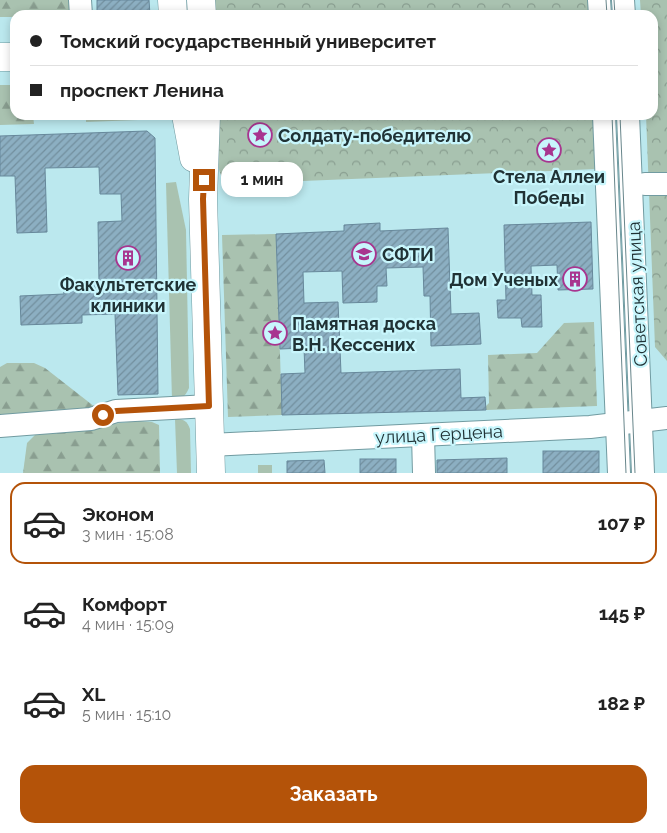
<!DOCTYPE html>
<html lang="ru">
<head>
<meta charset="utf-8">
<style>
  :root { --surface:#fff; --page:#f2f2f2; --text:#222; --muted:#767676; --line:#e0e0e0; --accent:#b45309 }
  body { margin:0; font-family:Raleway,sans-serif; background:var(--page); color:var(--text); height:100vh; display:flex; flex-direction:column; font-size:19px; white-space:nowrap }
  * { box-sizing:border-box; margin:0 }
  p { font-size:16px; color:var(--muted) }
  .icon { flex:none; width:28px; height:28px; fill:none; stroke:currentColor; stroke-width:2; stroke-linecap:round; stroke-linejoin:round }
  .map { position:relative; height:473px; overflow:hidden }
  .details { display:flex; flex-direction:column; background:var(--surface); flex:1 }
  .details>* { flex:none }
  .top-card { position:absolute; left:10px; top:10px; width:648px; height:110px; border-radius:15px; box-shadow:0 2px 8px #0003; display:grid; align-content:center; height:110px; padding:0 20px; background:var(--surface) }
  .end { position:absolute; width:22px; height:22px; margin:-11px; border:6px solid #b45309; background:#fff; box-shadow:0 0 0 2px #fff }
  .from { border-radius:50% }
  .bubble { position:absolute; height:35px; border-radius:15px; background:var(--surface); box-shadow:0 2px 8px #0003; font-size:16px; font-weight:700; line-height:35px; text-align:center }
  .top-card b { display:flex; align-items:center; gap:18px; height:48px; font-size:19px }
  .top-card b+b { border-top:1px solid var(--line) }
  .top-card i { width:12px; height:12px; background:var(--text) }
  ul { padding:9px 0 0; list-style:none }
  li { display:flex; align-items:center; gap:15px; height:82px; margin:0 10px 8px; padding:0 10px; border:2px solid transparent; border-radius:15px }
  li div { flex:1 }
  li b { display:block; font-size:19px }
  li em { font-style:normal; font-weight:700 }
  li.active { border-color:var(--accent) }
  li>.icon { width:45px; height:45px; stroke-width:1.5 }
  .action { display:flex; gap:10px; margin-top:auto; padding:10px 20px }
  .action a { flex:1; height:58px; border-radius:15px; background:var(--accent); color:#fff; font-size:20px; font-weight:700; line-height:58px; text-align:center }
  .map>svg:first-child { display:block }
  .grass { fill:#a9c2b0 }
  .forest { fill:url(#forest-firs) }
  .park { fill:url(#park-crowns) }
  .building { fill:url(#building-hatch); stroke:#67889b }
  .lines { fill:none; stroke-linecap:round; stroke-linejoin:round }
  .minor-casing { stroke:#719ba1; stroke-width:24 }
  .major-casing { stroke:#719ba1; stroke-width:29 }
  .minor { stroke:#fff; stroke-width:22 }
  .major { stroke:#fff; stroke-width:28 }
  .tram { stroke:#68868b; stroke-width:1 }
  .route { stroke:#b45309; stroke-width:6 }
  .labels { text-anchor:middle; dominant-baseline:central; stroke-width:4.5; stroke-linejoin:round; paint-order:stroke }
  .poi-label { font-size:18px; font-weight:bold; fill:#203235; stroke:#c8f6fc; text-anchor:start }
  .street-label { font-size:18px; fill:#203235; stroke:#c8f6fc }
</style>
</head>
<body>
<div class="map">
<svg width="667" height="473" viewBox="0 0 667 473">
  <defs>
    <pattern id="forest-firs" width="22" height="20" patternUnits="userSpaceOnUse" patternTransform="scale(1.25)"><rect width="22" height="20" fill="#a9c2b0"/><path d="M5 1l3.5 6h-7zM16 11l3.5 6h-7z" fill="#899e90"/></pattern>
    <pattern id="park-crowns" width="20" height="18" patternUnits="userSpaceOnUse" patternTransform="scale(1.25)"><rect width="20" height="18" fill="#a9c2b0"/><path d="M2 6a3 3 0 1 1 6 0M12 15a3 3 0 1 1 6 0" fill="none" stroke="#899e90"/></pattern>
    <pattern id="building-hatch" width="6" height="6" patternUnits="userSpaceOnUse" patternTransform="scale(1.25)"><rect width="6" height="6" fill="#8cafc2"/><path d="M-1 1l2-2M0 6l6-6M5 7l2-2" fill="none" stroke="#728f9e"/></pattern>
  </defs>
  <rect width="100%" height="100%" fill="#bbe8ee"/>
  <g class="grass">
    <polygon points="86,115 138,115 138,120 86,122"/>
    <path d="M 176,182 L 186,230 L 189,388 C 185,397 182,399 172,400 L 166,183 Z"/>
    <path d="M 175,419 C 184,419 187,421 190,429 L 191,473 L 177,473 Z"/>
    <rect x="258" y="465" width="14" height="8"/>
  </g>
  <g class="forest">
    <polygon points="0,0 74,0 74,15 15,15 15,17 0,17"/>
    <polygon points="0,85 15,85 15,115 33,115 34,124 0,125"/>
    <polygon points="276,234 282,415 228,417 222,235"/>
    <polygon points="594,322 597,406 486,410 485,407 489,403 488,355 537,353 564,323"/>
    <polygon points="7,363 34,363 45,368 95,407 96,413 0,421 0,367"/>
    <polygon points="139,421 152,422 159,425 160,473 23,473 27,443 36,434 81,427"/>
  </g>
  <g class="park">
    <polygon points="209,0 589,0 590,15 209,15"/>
    <polygon points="640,0 667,0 667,361 655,347 646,115 652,115 652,15 641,15"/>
    <path d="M 215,115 L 594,115 L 597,169 L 232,184 C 228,182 224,181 222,177 C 215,165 216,130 215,115 Z"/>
  </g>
  <g class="building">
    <polygon points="97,0 149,0 150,15 97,15"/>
    <polygon points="147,131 155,138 158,394 118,395 115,314 82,315 82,323 21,325 20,296 64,294 63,284 99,283 98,222 122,221 121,194 100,194 99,167 45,168 47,232 17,233 15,176 0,176 0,136"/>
    <polygon points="591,222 593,289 558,290 557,265 531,266 532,295 541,295 542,327 522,327 521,318 498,318 497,300 506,300 504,225"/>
    <polygon points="380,223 380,231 448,228 451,314 479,313 481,344 431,346 430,296 424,296 423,267 386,268 387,286 377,286 377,302 343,303 342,271 303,272 304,303 338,302 341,373 460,369 461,398 485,397 486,410 282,415 281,374 305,373 304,348 280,349 276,234 344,231 344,225"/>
    <rect x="543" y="451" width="56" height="22"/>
    <polygon points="507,458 507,473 437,473 437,460"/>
    <rect x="360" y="459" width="36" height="14"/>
    <polygon points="324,460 325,473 287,473 287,461"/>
  </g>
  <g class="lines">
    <g class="minor-casing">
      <g id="minor">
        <polyline points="80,0 81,15"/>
        <polyline points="599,0 600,15"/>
        <polyline points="623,0 624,15"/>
        <polyline points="604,115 619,473"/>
        <polyline points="628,115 643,473"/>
        <polyline points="645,184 667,184"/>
        <polyline points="0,426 91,419 116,411 209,406"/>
        <polyline points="423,435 424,473"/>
        <polyline points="210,445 590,427 667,418"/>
      </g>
    </g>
    <g class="major-casing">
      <g id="major">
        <polyline points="172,0 173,15"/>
        <polyline points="201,0 202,15"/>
        <polyline points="0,57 15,57"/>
        <polyline points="186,115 194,158"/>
        <polyline points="206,115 203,199 211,473"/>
      </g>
    </g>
    <use href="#minor" class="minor"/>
    <use href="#major" class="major"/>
    <g class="tram">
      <polyline points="606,0 607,15"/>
      <polyline points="614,0 615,15"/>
      <polyline points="612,115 626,473"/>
      <polyline points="620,115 635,473"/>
    </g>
  </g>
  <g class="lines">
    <polyline class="route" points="103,415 116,411 209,406 203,199 204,180"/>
  </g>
  <defs>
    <g id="sight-ring" transform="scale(1.25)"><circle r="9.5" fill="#c8f6fc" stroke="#a8358f" stroke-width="1.5"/><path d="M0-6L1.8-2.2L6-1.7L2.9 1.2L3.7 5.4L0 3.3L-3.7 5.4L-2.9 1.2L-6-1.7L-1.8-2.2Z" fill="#a8358f"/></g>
    <g id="university-ring" transform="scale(1.25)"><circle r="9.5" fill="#c8f6fc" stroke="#a8358f" stroke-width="1.5"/><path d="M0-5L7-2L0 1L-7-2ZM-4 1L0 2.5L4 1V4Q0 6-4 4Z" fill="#a8358f"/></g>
    <g id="building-ring" transform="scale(1.25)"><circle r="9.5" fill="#c8f6fc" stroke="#a8358f" stroke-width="1.5"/><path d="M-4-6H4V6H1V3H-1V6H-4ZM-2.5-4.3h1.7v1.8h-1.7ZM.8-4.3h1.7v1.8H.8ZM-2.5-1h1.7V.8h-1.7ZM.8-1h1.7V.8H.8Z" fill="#a8358f"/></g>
  </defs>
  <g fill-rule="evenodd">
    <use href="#sight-ring" x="260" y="135"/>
    <use href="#sight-ring" x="549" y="150"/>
    <use href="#university-ring" x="364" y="254"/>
    <use href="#building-ring" x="128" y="258"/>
    <use href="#building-ring" x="575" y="279"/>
    <use href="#sight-ring" x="275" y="333"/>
  </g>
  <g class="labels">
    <g class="poi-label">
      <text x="278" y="135">Солдату-победителю</text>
      <text x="549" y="176" text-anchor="middle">Стела Аллеи<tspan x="549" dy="21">Победы</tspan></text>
      <text x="382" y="254">СФТИ</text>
      <text x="558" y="279" text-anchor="end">Дом Ученых</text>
      <text x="128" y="284" text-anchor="middle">Факультетские<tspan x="128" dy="21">клиники</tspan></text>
      <text x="292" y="323">Памятная доска<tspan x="292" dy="21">В.Н. Кессених</tspan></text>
    </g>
    <g class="street-label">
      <text transform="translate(637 294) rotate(-93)">Советская улица</text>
      <text transform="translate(439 434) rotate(-3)">улица Герцена</text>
    </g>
  </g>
</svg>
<i class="end from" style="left:103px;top:415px"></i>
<i class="end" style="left:204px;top:180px"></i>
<div class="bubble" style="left:221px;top:162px;width:82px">1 мин</div>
<div class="top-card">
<b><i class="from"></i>Томский государственный университет</b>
<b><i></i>проспект Ленина</b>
</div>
</div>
<section class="details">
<ul>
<li class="active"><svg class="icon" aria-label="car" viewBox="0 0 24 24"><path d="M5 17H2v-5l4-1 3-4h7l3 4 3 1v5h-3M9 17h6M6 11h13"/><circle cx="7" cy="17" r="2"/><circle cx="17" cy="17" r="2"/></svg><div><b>Эконом</b><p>3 мин · 15:08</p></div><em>107 ₽</em></li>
<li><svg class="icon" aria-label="car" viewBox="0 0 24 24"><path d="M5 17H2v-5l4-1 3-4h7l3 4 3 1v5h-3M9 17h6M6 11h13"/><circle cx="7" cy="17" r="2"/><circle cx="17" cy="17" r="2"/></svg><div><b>Комфорт</b><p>4 мин · 15:09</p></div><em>145 ₽</em></li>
<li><svg class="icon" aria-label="car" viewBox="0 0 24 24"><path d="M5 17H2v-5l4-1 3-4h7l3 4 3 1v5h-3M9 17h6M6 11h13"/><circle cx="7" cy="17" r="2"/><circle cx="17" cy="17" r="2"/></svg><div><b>XL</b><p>5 мин · 15:10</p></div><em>182 ₽</em></li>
</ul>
<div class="action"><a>Заказать</a></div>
</section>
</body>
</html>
